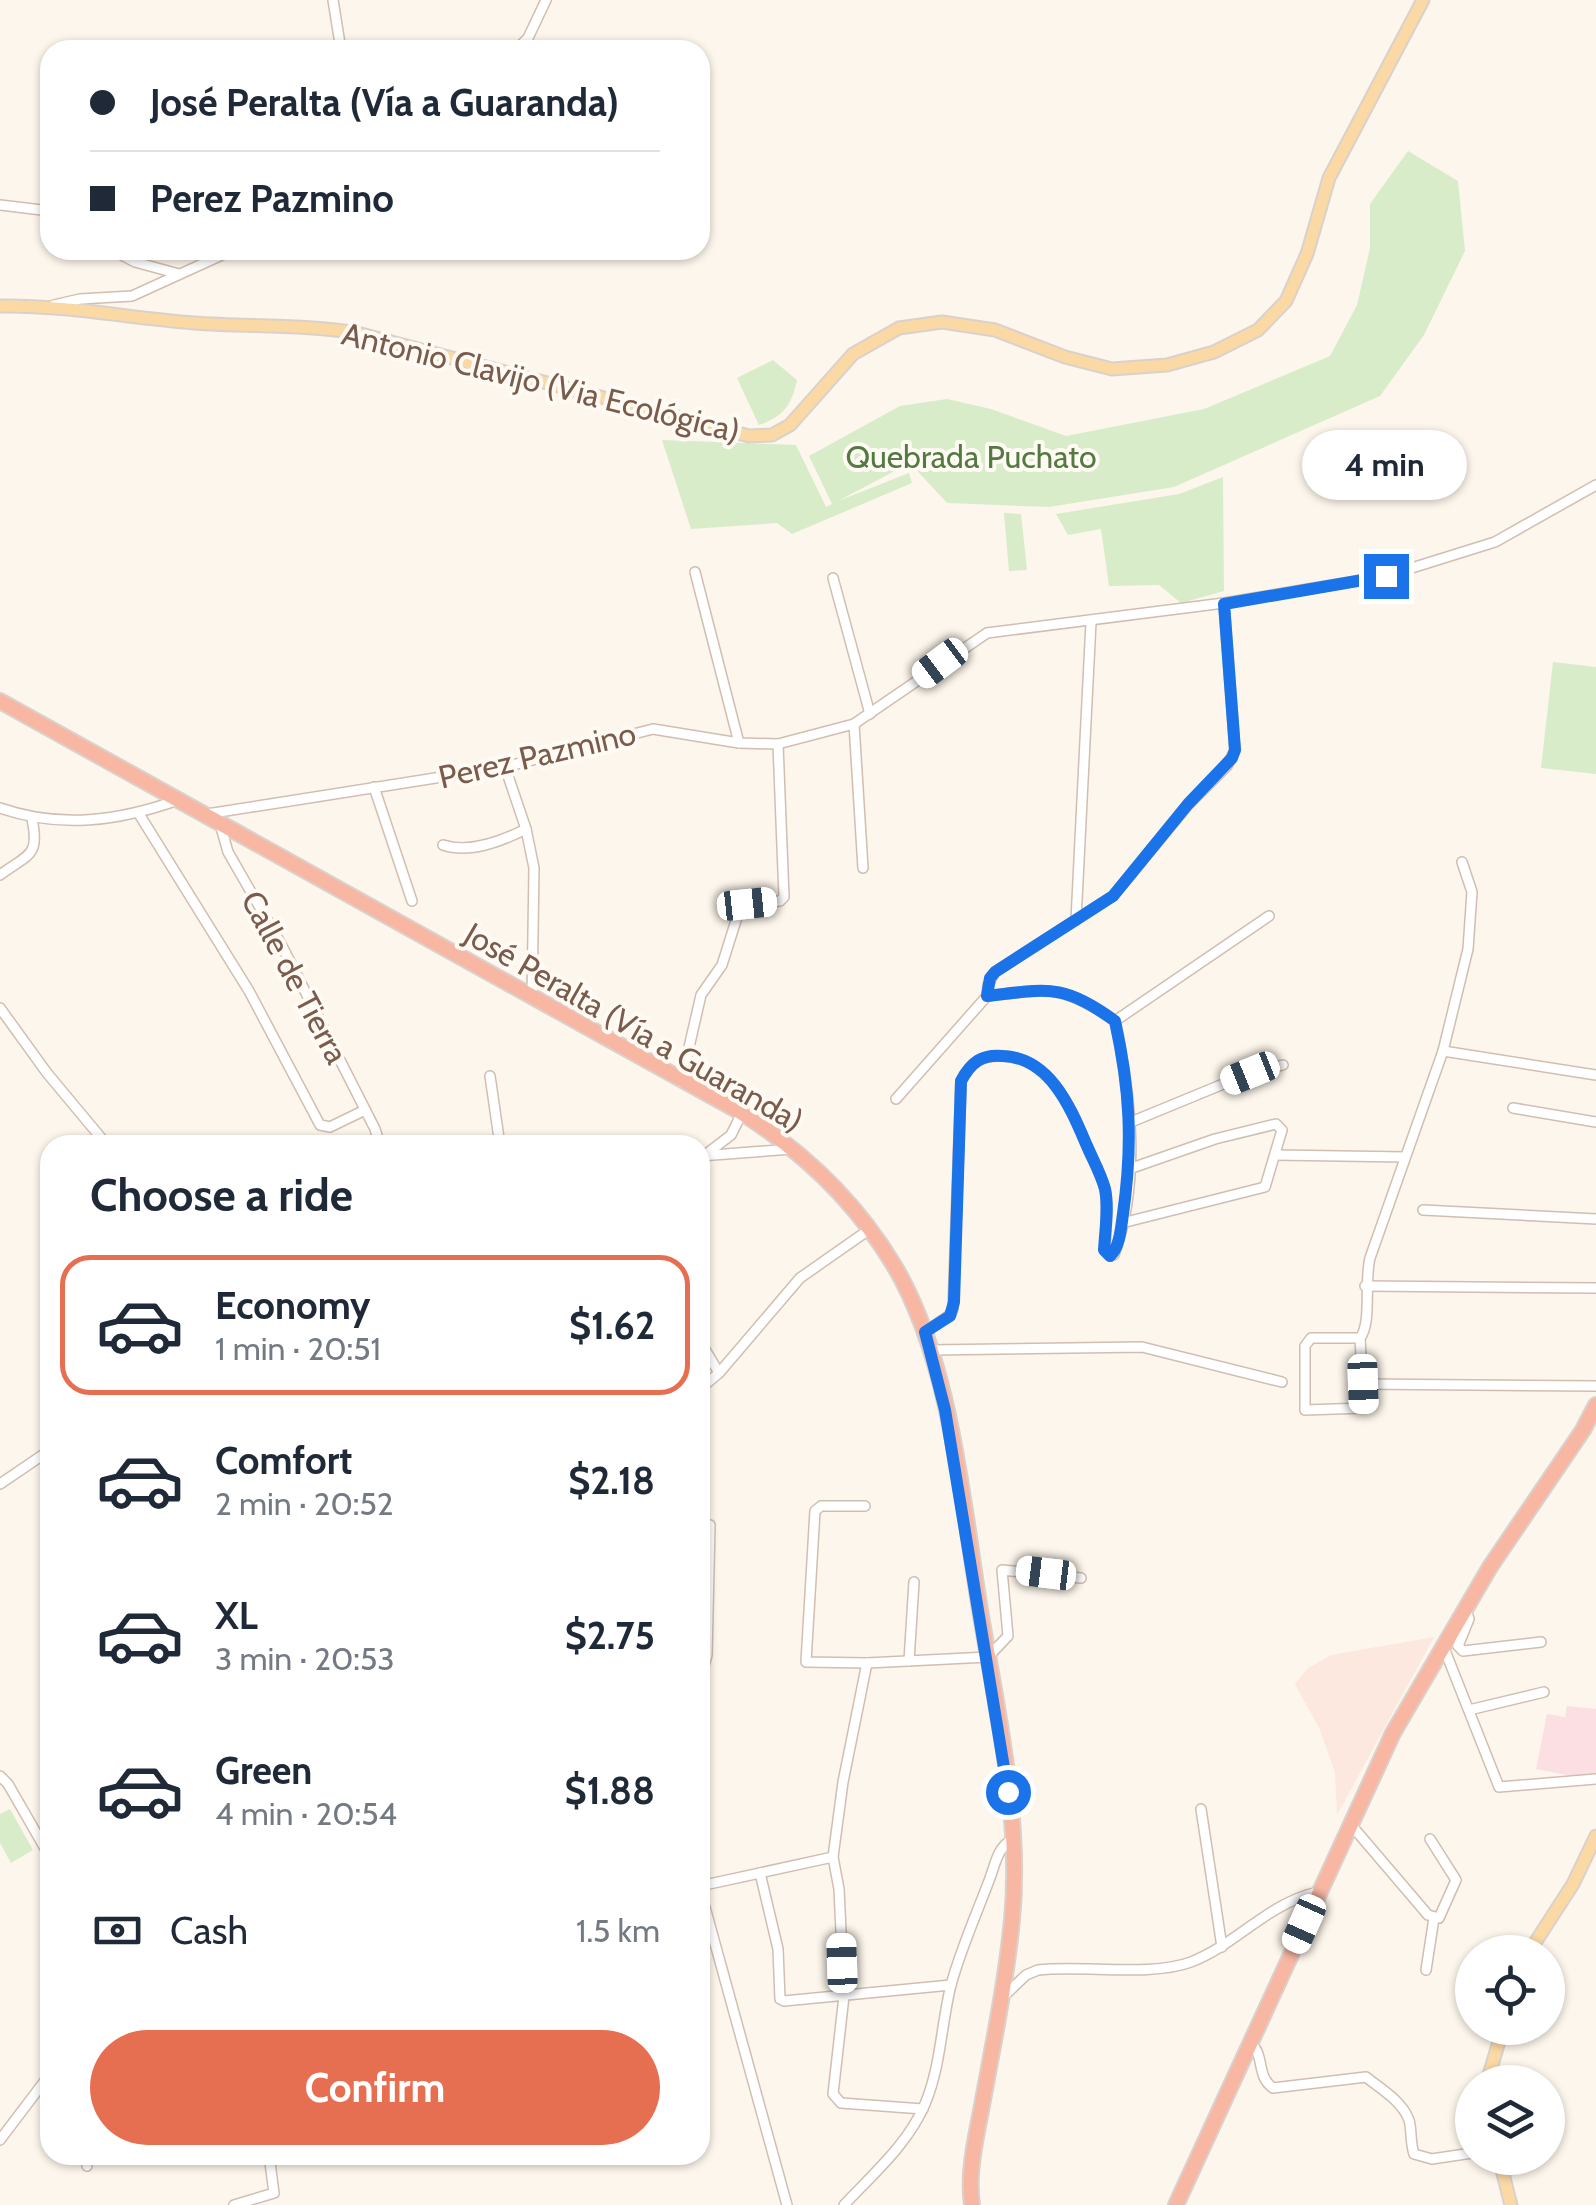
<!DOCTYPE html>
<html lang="en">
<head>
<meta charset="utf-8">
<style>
  :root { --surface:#fff; --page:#f6f6f7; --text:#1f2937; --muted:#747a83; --line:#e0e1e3; --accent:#e76f51 }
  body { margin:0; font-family:Cabin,sans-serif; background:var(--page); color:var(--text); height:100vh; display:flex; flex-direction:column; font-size:38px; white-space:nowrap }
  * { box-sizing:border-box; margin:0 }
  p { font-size:32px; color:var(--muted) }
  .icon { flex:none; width:55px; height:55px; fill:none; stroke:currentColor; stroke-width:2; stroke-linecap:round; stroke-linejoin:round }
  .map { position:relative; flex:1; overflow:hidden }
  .side { position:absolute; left:40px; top:1135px; width:670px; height:1030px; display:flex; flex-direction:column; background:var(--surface); border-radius:30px; box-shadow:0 2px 8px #0004 }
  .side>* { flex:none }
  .top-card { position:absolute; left:40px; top:40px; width:670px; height:220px; border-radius:30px; box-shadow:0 2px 8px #0004; display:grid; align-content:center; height:220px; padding:0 50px; background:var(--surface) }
  .controls { position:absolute; left:1455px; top:1935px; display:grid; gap:20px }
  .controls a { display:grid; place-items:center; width:110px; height:110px; border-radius:50%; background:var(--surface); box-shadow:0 2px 8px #0004; font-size:50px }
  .end { position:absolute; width:45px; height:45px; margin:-22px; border:12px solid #1a73e8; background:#fff; box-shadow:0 0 0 5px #fff }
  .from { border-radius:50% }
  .bubble { position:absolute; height:70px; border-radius:35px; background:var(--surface); box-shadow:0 2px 8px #0004; font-size:32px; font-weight:800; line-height:70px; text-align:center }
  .car { position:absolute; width:30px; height:60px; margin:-30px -15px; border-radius:12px; box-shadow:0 0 8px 2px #0007; background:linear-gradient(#fff 24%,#345 0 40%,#fff 0 76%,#345 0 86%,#fff 0) }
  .top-card b { display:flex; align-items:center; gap:35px; height:95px; font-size:38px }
  .top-card b+b { border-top:2px solid var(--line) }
  .top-card i { width:25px; height:25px; background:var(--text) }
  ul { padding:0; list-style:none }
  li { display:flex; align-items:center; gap:30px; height:140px; margin:0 20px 15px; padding:0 30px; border:5px solid transparent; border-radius:30px }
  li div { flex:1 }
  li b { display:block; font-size:38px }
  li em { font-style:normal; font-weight:800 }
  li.selected { border-color:var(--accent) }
  li>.icon { width:90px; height:90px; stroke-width:1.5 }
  h2 { padding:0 50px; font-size:45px; line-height:120px }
  .pay { display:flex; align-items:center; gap:25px; height:110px; padding:0 50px; font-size:38px }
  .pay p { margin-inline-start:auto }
  .cta { display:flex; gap:20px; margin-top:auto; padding:20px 50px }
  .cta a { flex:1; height:115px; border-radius:60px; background:var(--accent); color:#fff; font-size:40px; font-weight:800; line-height:115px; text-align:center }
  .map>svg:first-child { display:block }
  .commercial { fill:#fde8e0 }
  .medical { fill:#fbdfe3 }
  .green { fill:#d8ecc9 }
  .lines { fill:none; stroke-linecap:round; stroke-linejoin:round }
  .minor-casing { stroke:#d1beb0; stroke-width:12 }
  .major-casing { stroke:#dad1cd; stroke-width:15 }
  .highway-casing { stroke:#dad1cd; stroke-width:18 }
  .minor { stroke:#fff; stroke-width:9 }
  .major { stroke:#fbd9a5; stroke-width:11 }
  .highway { stroke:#f7b7a3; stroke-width:14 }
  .route { stroke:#1a73e8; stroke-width:12 }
  .labels { text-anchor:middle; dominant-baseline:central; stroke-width:8; stroke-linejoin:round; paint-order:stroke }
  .street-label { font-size:32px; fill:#7a5c4d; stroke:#fffaf3 }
  .park-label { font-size:32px; fill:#537a41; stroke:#fffaf3 }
</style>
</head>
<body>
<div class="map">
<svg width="1596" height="2205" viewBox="0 0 1596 2205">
  <rect width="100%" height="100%" fill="#fdf6ec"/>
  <polygon class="commercial" points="1434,1637 1337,1815 1335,1772 1319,1728 1295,1684 1307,1669 1331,1655"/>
  <polygon class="medical" points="1567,1706 1596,1709 1596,1774 1582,1778 1536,1769 1547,1714 1565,1717"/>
  <g class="green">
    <polygon points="1408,151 1458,181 1465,251 1424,335 1380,396 1174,487 1049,507 947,503 910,463 838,501 909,473 912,483 792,534 777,523 691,529 662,440 796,445 826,507 832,504 809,456 900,406 947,399 991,409 1066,436 1204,409 1330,356 1357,305 1370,248 1370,204"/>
    <path d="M 773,360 L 797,380 C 791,406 784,416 759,425 L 737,378 Z"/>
    <polygon points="1223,477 1224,591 1181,603 1159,585 1109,586 1101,529 1068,535 1056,514 1179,494"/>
    <polygon points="1004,513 1021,514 1027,570 1009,571"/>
    <polygon points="1553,662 1596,667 1596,774 1541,768"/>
    <polygon points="10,1809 33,1850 11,1863 0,1843 0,1814"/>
  </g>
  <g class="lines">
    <g class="minor-casing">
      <g id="minor">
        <polyline points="333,0 341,50"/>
        <polyline points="516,50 528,38 546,0"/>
        <polyline points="0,205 50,211"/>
        <polyline points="112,250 135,262 179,274"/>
        <polyline points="54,305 80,299 132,296 233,250"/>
        <polyline points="695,572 739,743"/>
        <polyline points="833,578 870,714"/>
        <polyline points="854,724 863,868"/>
        <polyline points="505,767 526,829 534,868 532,998"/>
        <polyline points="374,787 412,901"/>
        <path d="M 0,808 C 60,829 119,821 178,800"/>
        <polyline points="139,814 249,991 320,1125 330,1127 365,1110"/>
        <polyline points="207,814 505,767 653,729 739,743 778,744 854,724 987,633 1224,603 1386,576 1495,542 1596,485"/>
        <polyline points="220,824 228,852 282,946 375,1129 380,1145"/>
        <path d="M 443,845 C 470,854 502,841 526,829"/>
        <path d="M 0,875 C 28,854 40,857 32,819"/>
        <polyline points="1076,920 1091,622"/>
        <polyline points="0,1008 47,1073 107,1145"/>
        <polyline points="1115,1021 1269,916"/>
        <polyline points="1443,1051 1596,1075"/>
        <polyline points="490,1076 500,1145"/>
        <polyline points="681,1082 701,995 722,965 739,911 747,904 780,901 784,897 778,744"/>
        <polyline points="896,1099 987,996"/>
        <polyline points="1513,1108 1596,1122"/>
        <polyline points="1131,1122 1250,1073 1283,1065"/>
        <polyline points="705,1155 731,1135 742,1113"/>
        <polyline points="1276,1155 1405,1157"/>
        <polyline points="700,1156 792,1149"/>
        <polyline points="1423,1210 1596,1219"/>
        <polyline points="1122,1223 1265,1187 1282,1130 1276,1124 1215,1139 1129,1169"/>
        <polyline points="1365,1286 1596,1288"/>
        <path d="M 925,1332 L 950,1315 L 953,1309 L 961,1081 C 971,1062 982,1055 1003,1056 C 1051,1058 1071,1109 1087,1146 C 1093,1160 1101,1174 1105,1189 C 1109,1208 1105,1231 1105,1250 L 1110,1256 L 1114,1255 C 1141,1181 1131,1096 1115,1021 C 1063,984 1048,989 987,996 L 988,985 L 995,972 L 1113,896 L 1188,805 L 1227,766 L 1235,750 L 1224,603"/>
        <polygon points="1311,1338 1360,1338 1364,1408 1305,1410 1305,1346"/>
        <path d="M 1360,1338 C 1372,1323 1364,1282 1370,1258 L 1443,1051 L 1468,949 L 1472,892 L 1462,862"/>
        <polyline points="700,1341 719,1373"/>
        <polyline points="931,1350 1142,1347 1282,1382"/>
        <polyline points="1363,1384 1596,1386"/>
        <polyline points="700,1389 719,1373 800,1278 870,1229"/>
        <polyline points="0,1484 50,1450"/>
        <polyline points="865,1506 821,1506 815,1511 806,1662 867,1663 988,1657 1008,1636 1002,1570 1081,1578"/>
        <polyline points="1466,1610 1469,1619 1458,1646 1463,1651 1541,1642"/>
        <polyline points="1444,1648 1499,1787 1596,1779"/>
        <polyline points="909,1661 914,1582"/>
        <polyline points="867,1663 843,1782 833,1857 839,1889 844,1996 833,2094 841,2103 923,2109"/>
        <polyline points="700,1681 707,1655 710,1525"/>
        <polyline points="1469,1710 1544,1692"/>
        <polyline points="0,1776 8,1784 50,1857"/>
        <polyline points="1201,1809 1222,1947"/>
        <polyline points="1352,1826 1428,1915 1439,1918 1456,1880 1430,1839"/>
        <polyline points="760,1873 778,1949 780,1999 784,2001 951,1985"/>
        <polyline points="700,1886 833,1857"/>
        <polyline points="700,1889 787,2205"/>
        <polyline points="1426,1970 1434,1918"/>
        <path d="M 1002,1998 L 1026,1975 L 1038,1970 C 1082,1965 1151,1977 1191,1962 C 1239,1943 1266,1904 1318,1892"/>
        <path d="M 1251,2043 C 1265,2056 1256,2076 1273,2088 L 1366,2077 C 1381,2089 1402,2101 1409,2120 C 1412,2131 1410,2142 1414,2154 L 1432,2159 L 1472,2153"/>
        <polyline points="0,2140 50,2074"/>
        <polyline points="85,2155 87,2166"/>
        <polyline points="234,2205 274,2193 269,2155"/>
        <path d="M 844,2205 C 873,2174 908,2144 925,2104 C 941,2066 941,2025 951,1985 C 961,1948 977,1913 990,1878 C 996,1862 997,1849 1012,1839"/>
      </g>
    </g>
    <g class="major-casing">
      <g id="major">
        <path d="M 0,306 C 65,305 129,318 194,323 C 248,327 303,324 357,333 L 749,436 L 772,435 L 790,425 L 853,354 L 899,328 L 942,322 L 995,330 L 1065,357 L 1112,369 L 1167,365 L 1214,352 L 1258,330 L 1286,301 L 1307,254 L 1329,178 L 1423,0"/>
        <polyline points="1529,1952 1573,1884 1596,1836"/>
        <polyline points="1487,2082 1503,2028"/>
        <polyline points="1499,2158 1511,2205"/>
      </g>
    </g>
    <g class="highway-casing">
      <g id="highway">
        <path d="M 0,701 L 742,1113 C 805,1153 857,1203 895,1267 C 950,1361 962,1497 979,1604 C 996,1707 1022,1816 1012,1920 C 1006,1981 994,2040 983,2100 C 977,2134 967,2170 972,2205"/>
        <polyline points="1176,2205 1393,1733 1490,1567 1583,1430 1596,1405"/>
      </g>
    </g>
    <use href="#minor" class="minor"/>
    <use href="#major" class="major"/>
    <use href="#highway" class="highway"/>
  </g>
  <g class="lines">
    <path class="route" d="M 1008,1792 L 945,1410 L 925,1332 L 950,1316 L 954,1302 L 961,1081 C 971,1062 982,1054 1003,1056 C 1051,1058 1071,1109 1087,1146 C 1093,1160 1101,1174 1105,1189 C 1109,1208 1105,1231 1104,1250 L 1110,1256 C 1120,1247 1121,1227 1123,1214 C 1133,1144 1130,1089 1115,1021 C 1063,983 1048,989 987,996 L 990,978 L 995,972 L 1113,896 L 1188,804 L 1232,758 L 1235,750 L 1224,604 L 1386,576"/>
  </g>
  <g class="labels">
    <g class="street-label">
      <text transform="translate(541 382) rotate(14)">Antonio Clavijo (Via Ecológica)</text>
      <text transform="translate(537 755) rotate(-13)">Perez Pazmino</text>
      <text transform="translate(295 977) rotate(62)">Calle de Tierra</text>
      <text transform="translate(634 1027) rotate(30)">José Peralta (Vía a Guaranda)</text>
    </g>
    <g class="park-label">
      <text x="971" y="456">Quebrada Puchato</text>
    </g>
  </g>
</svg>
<div class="controls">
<a><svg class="icon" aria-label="locate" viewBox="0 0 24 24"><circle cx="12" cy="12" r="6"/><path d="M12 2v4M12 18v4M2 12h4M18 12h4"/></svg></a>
<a><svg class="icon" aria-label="layers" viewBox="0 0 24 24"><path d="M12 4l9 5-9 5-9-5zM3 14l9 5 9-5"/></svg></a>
</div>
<i class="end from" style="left:1008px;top:1792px"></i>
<i class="end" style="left:1386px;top:576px"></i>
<div class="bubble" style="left:1302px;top:430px;width:165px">4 min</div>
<i class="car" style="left:940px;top:663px;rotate:233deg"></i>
<i class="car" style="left:747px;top:904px;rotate:84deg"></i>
<i class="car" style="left:1250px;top:1073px;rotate:248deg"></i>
<i class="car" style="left:1363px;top:1384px;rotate:178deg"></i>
<i class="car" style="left:1046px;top:1573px;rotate:277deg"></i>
<i class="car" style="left:1304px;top:1924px;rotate:204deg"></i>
<i class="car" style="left:842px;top:1963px;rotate:358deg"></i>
<div class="top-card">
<b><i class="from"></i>José Peralta (Vía a Guaranda)</b>
<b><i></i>Perez Pazmino</b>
</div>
<section class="side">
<h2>Choose a ride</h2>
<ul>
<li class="selected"><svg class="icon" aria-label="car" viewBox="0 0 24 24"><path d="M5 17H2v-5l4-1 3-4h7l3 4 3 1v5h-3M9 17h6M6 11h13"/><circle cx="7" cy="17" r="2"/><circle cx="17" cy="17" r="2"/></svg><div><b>Economy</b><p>1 min · 20:51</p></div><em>$1.62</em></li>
<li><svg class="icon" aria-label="car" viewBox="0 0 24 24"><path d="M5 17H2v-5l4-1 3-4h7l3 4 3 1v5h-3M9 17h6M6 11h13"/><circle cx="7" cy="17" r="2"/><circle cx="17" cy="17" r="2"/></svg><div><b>Comfort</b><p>2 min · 20:52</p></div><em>$2.18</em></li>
<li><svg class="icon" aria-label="car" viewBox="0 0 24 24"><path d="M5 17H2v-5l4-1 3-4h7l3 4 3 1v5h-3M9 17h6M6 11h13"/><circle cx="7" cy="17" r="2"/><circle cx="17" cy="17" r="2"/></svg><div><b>XL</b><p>3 min · 20:53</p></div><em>$2.75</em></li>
<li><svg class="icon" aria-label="car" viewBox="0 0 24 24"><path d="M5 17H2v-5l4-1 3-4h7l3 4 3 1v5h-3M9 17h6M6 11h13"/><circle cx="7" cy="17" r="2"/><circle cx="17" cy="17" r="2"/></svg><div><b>Green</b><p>4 min · 20:54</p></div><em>$1.88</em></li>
</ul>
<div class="pay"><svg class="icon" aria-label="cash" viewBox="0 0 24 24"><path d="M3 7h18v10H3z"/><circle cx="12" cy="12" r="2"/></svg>Cash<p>1.5 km</p></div>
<div class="cta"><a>Confirm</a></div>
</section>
</div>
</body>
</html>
